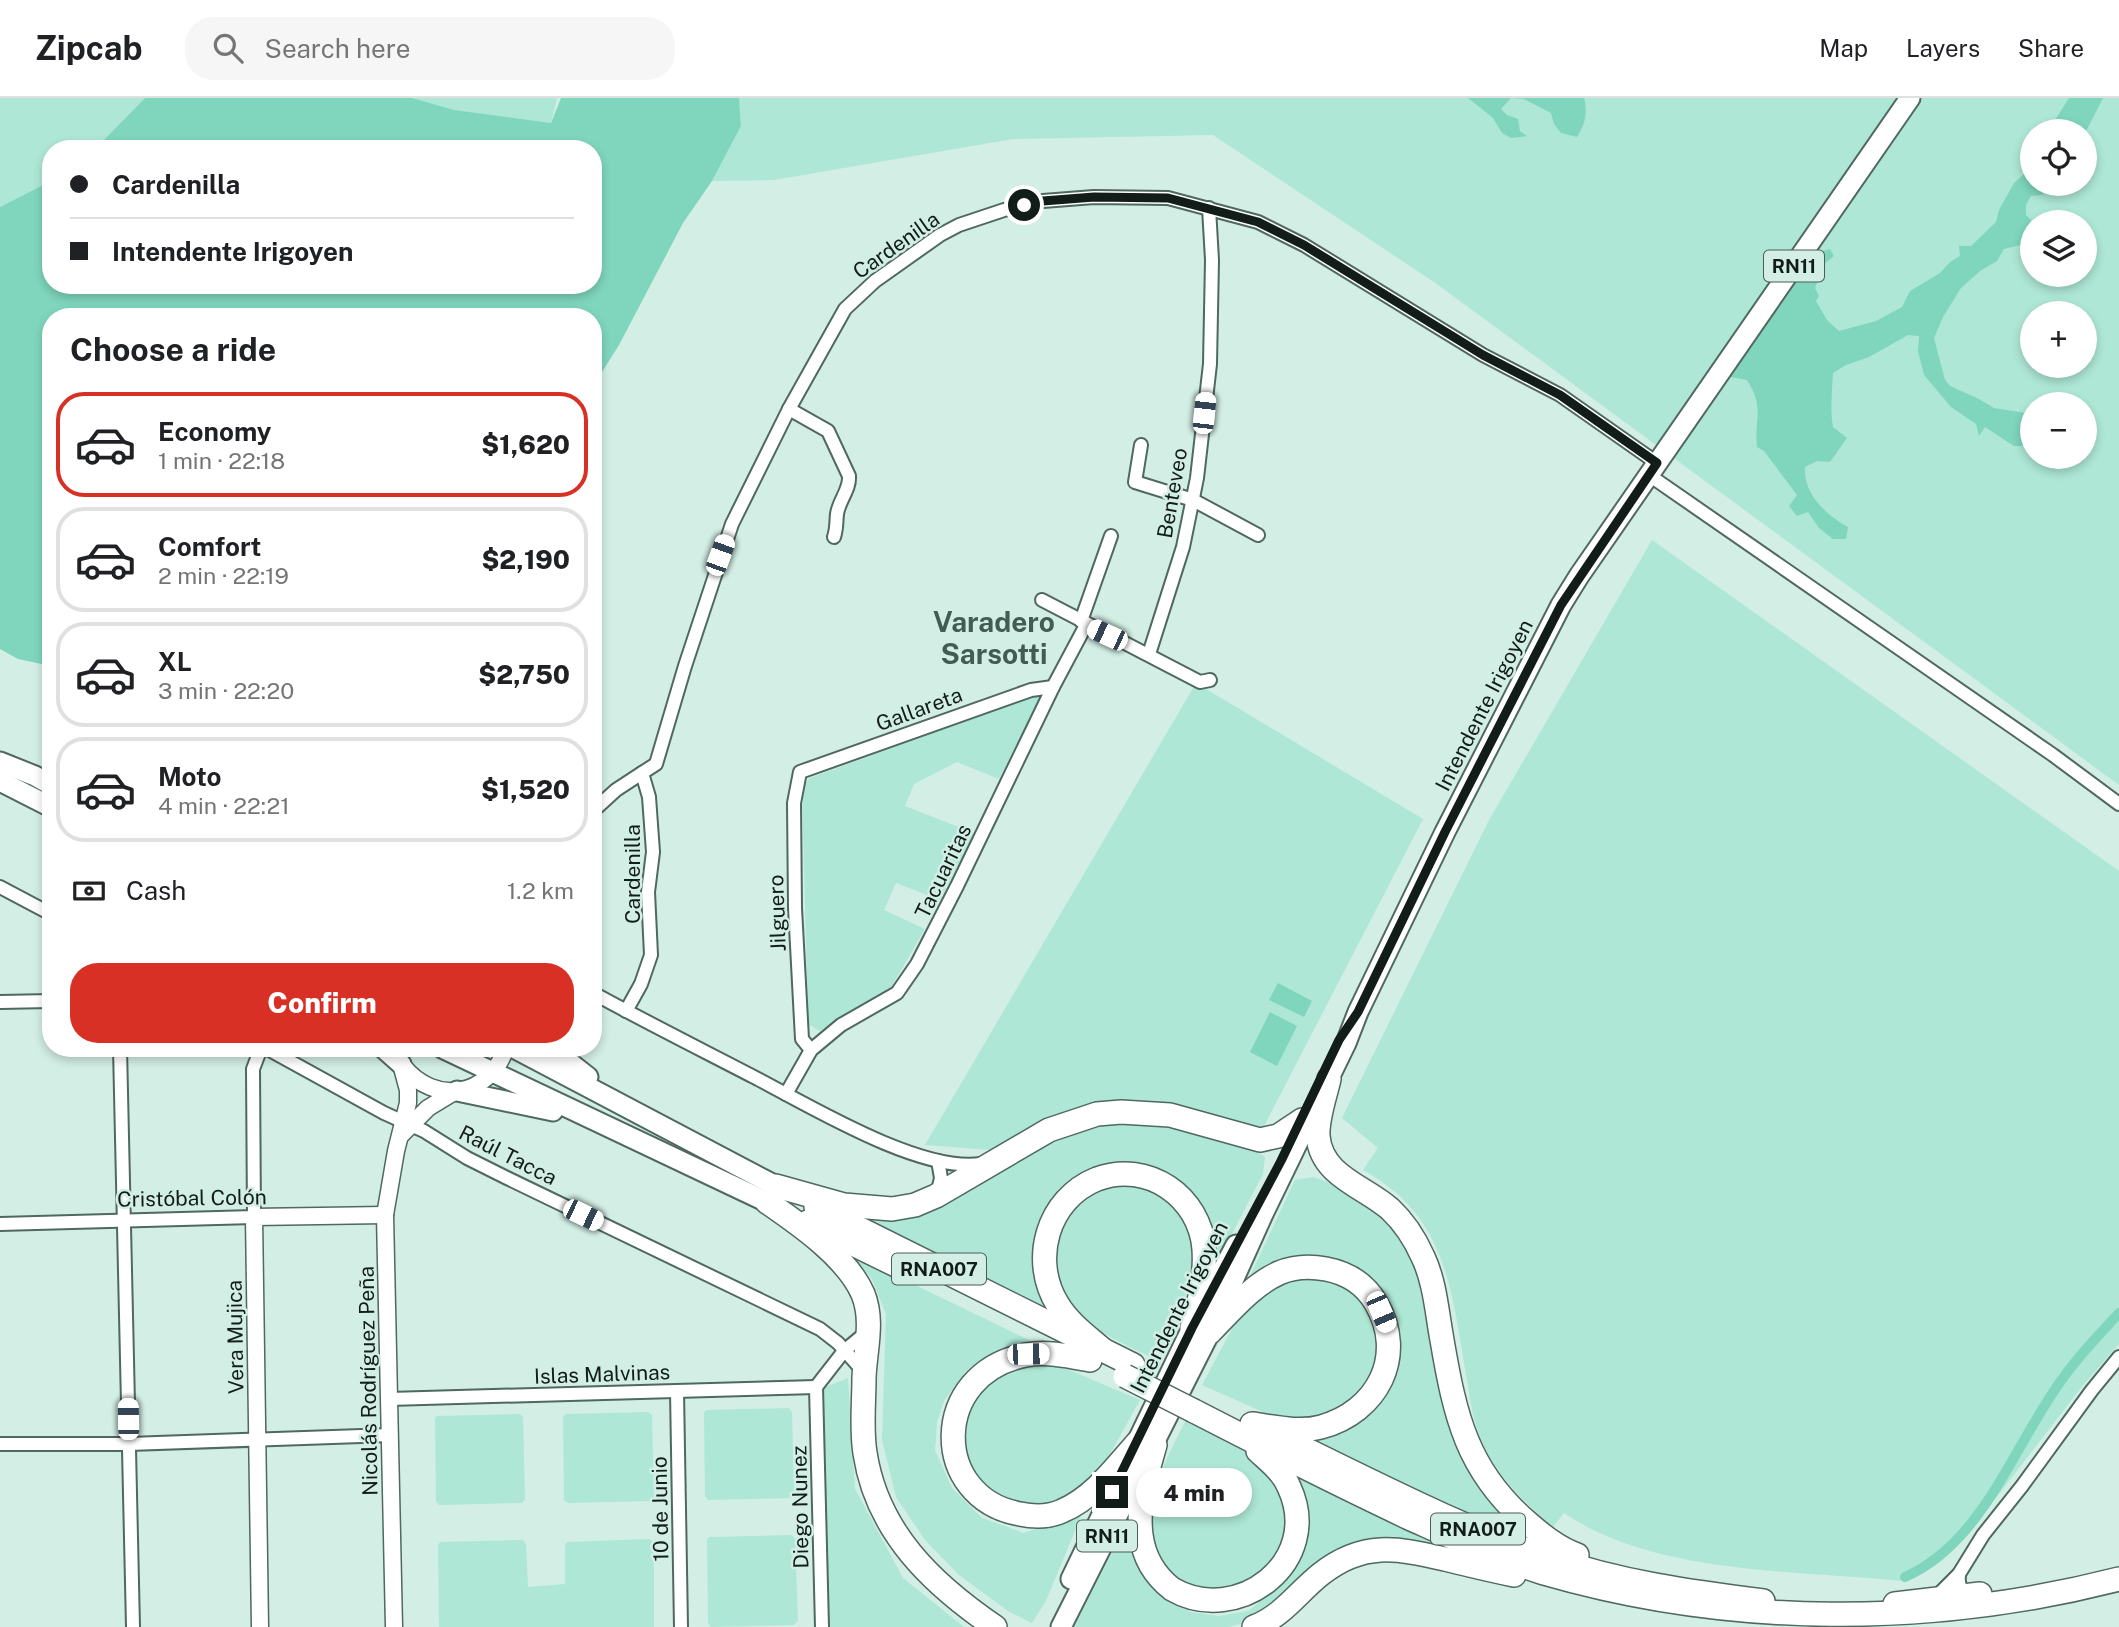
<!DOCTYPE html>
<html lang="en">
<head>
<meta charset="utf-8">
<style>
  :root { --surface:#fff; --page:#f6f6f6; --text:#202124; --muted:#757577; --line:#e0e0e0; --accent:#d93025 }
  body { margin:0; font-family:"Public Sans",sans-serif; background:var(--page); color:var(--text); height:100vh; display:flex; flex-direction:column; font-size:26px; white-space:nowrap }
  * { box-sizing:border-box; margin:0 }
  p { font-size:23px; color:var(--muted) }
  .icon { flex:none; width:38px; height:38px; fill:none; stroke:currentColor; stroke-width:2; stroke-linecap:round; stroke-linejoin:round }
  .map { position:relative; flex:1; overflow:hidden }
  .panel { position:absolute; left:42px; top:210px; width:560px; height:749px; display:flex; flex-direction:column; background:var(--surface); border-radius:28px; box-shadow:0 4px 10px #0003 }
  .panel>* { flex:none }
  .top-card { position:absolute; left:42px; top:42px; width:560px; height:154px; border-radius:28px; box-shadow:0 4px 10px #0003; display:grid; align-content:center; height:154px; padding:0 28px; background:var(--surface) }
  .buttons { position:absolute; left:2020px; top:21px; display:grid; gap:14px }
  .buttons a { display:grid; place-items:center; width:77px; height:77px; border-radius:50%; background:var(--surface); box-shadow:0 4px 10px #0003; font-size:35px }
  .end { position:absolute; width:32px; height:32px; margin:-16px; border:9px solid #121d19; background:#fff; box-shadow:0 0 0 4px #fff }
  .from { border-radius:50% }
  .bubble { position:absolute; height:49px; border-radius:24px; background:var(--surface); box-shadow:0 4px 10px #0003; font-size:23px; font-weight:800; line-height:49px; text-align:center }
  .car { position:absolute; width:21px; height:42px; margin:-21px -10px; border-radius:9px; box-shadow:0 0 5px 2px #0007; background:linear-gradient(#fff 24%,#345 0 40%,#fff 0 76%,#345 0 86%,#fff 0) }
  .top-card b { display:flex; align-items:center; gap:24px; height:66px; font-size:26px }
  .top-card b+b { border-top:2px solid var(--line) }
  .top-card i { width:18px; height:18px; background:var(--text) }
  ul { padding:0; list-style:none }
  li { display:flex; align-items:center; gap:21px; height:105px; margin:0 14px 10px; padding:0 14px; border:4px solid var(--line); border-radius:28px }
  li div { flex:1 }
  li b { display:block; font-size:26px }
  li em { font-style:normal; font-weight:800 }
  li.current { border-color:var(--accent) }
  li>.icon { width:63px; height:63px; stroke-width:1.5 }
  h2 { padding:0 28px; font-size:32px; line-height:84px }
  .pay { display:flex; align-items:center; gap:18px; height:77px; padding:0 28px; font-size:26px }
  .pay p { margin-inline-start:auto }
  .button { display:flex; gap:14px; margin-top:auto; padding:14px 28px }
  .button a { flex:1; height:80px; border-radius:28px; background:var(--accent); color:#fff; font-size:28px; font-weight:800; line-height:80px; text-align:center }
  header { display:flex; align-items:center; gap:42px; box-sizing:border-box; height:98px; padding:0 35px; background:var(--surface); border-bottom:2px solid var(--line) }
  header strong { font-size:33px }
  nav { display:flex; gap:38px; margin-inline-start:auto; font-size:24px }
  .search { width:490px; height:63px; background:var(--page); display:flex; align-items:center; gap:18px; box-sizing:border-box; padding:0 24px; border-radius:28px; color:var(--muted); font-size:26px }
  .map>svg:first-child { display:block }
  .green { fill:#aee7d5; fill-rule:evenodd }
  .water { fill:#7fd6bd }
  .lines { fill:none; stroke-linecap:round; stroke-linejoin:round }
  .canal { stroke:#7fd6bd; stroke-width:10 }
  .minor-casing { stroke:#4f6860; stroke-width:16 }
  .tertiary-casing { stroke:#4f6860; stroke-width:19 }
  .primary-casing { stroke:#4f6860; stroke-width:23 }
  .trunk-casing { stroke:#4f6860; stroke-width:23 }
  .motorway-casing { stroke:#4f6860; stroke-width:26 }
  .minor { stroke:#fff; stroke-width:12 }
  .tertiary { stroke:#fff; stroke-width:16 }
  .primary { stroke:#fff; stroke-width:19 }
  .trunk { stroke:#fff; stroke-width:19 }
  .motorway { stroke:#fff; stroke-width:23 }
  .motorway-bridge-casing { stroke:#4f6860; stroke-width:26; stroke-linecap:butt }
  .motorway-bridge { stroke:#fff; stroke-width:23 }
  .route { stroke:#121d19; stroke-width:9 }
  .labels { text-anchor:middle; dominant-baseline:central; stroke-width:5; stroke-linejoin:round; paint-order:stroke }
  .shield { fill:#d2eee5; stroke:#4c5c56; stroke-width:2 }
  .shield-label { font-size:19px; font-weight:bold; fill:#121d19 }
  .street-label { font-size:21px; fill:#121d19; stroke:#d2eee5 }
  .district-label { font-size:28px; font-weight:bold; fill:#425b53; stroke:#d2eee5 }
</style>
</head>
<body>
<header>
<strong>Zipcab</strong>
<div class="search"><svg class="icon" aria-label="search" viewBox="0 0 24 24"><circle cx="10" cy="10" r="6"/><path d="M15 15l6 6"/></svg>Search here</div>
<nav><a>Map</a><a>Layers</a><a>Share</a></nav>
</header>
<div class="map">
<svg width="2119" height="1529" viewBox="0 0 2119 1529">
  <rect width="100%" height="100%" fill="#d2eee5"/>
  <g class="green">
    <polygon points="0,0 145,0 95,51 51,51 51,83 0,109"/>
    <polygon points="277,0 557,0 551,25"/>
    <path d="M 739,0 L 2119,0 L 2119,687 L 1434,184 L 1213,37 L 1013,41 L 774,82 L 712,83 L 741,28 ZM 2032,33 L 2084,33 L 2084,86 L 2032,86 ZM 2032,124 L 2084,124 L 2084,177 L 2032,177 ZM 2032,215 L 2084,215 L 2084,268 L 2032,268 ZM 2032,306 L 2084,306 L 2084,359 L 2032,359 Z"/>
    <path d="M 1652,442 L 2119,773 L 2119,1246 L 2084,1286 L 1965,1440 C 1947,1459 1929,1476 1903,1483 C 1796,1472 1655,1477 1564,1415 L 1553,1429 C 1526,1406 1499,1380 1484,1348 C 1473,1326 1470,1301 1466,1276 C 1451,1191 1447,1118 1363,1072 L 1378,1050 L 1342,1020 L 1489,722 Z"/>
    <polygon points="1196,585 1423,721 1262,1032 1048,1021 991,1052 925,1047"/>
    <polygon points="1038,597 1040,602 999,681 957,664 914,686 905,708 974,735 940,802 896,785 884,812 925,831 890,891 820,933 808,926 802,689 810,680"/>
    <path d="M 1116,1024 C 1157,1025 1231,1035 1265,1059 L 1263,1076 L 1210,1178 C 1210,1163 1213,1144 1209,1130 C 1185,1044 1069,1047 1041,1129 C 1038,1136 1033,1146 1033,1154 C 1034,1174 1042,1193 1048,1211 L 840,1111 L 902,1119 L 948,1104 L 1044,1049 L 1085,1031 Z"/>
    <polygon points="1313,1079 1333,1086 1372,1110 1404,1141 1418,1180 1446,1319 1468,1372 1495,1408 1521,1435 1480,1420 1300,1339 1335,1338 1361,1323 1384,1298 1397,1266 1398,1233 1325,1161 1242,1195 1295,1082"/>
    <path d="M 1121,1084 L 1156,1090 L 1177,1108 L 1192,1133 L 1194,1165 L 1183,1206 L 1159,1263 C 1128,1248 1097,1236 1073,1210 C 1040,1174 1055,1113 1095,1090 C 1102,1086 1113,1086 1121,1084 Z"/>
    <polygon points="849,1155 1037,1246 1019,1247 988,1260 966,1273 944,1303 937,1324 935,1352 952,1390 982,1420 1024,1435 1060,1422 1086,1406 1046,1503 1032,1525 1008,1513 959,1477 925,1442 896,1399 882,1342 886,1216 872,1181"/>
    <polygon points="1306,1176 1352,1189 1378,1228 1380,1258 1370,1285 1345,1312 1313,1325 1274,1319 1202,1287 1233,1229 1255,1198"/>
    <polygon points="1028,1264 1067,1271 1140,1302 1109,1358 1089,1381 1062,1401 1032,1411 1006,1402 981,1384 967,1362 963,1339 970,1310 993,1281"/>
    <polygon points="848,1280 855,1391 903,1480 964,1529 828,1529 823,1290"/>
    <polygon points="789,1310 792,1314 794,1396 791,1400 708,1402 705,1398 704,1315 706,1312"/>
    <polygon points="648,1314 652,1317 654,1400 650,1403 568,1405 564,1402 563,1319 566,1316"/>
    <polygon points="520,1316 523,1319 525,1401 522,1405 439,1407 436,1403 435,1321 437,1318"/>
    <path d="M 1186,1322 C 1237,1347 1280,1359 1288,1423 C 1289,1438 1287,1457 1278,1470 C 1272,1478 1243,1494 1233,1501 L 1169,1480 C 1164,1470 1155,1457 1153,1446 C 1143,1403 1167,1359 1186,1322 Z"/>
    <polygon points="1289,1374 1487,1464 1394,1445 1249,1524 1228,1529 1074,1529 1135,1410 1164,1499 1190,1514 1219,1518 1248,1513 1274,1493 1294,1471"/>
    <polygon points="792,1437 795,1441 798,1523 794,1527 711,1529 708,1525 707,1442 709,1439"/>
    <polygon points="650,1441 654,1445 654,1529 439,1529 438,1447 440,1444 523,1442 526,1446 528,1489 565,1486 565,1447 567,1444"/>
  </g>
  <g class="water">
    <polygon points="145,0 412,0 454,12 551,25 561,0 739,0 741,28 712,83 683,125 619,247 597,282 593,281 593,219 51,219 51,568 18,561 0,551 0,109 51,83 51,187 593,187 593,51 95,51"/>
    <path d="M 1468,0 L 1584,0 C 1588,14 1585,27 1577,39 L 1561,35 L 1554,26 L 1551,15 L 1524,1 L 1511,0 L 1501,11 L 1507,17 L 1518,21 L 1520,33 L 1527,38 L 1511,40 L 1502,35 L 1493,20 Z"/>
    <polygon points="2069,0 2103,0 2084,37 2084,33 2048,33"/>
    <path d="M 2032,61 L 2032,86 L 2062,86 L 2061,88 L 2041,97 L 2031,98 L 2026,107 L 2026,117 L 2033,124 C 2030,146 2027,146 2004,151 L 1997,163 L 1980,173 L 1961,190 L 1943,219 L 1934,240 L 1945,282 L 1950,288 L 1977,300 L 1994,310 L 2032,316 L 2032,343 L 2029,348 L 2014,348 L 1985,329 L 1979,338 L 1976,326 L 1951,309 L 1924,277 L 1918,253 L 1919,238 L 1908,237 L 1869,259 L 1846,267 L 1833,275 C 1832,292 1830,314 1833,329 L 1847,340 L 1830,364 L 1817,363 L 1805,369 C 1803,396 1826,417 1848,429 L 1846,441 L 1833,441 L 1819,430 L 1808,414 L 1797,418 L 1789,408 L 1797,397 L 1764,353 L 1757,349 C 1754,319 1765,310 1747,282 L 1730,279 L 1816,155 L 1830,151 L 1834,158 L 1824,166 L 1815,190 L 1819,198 L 1816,203 L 1827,222 L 1839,233 L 1876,223 L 1902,209 L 1910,193 L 1940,175 L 1950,164 L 1960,158 L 1959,148 L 1971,148 L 1996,124 L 1999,112 L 2014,85 L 2023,77 Z"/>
    <polygon points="1278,885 1312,903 1304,919 1269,902"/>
    <polygon points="1270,914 1297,928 1277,968 1250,954"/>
  </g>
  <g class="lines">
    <path class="canal" d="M 1905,1479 C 1984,1444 2014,1346 2063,1280 C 2079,1257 2100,1236 2119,1215"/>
    <g class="minor-casing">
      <g id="minor">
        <path d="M 789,311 L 828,333 L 849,378 C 850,392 839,402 837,416 C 836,424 837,430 834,439"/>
        <polyline points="1141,347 1135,384 1193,402 1258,437"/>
        <polyline points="1649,377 2053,657 2119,706"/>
        <polyline points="1042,502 1200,584 1210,582"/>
        <polyline points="1081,523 1111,438"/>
        <polyline points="1149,556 1183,449 1197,380 1210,266 1212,162 1209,110"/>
        <polyline points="593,713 616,692 642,675"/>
        <polyline points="0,789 51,816"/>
        <path d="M 593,895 C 646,924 700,951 754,979 C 810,1008 920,1075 981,1066"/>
        <polyline points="0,904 51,903"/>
        <polyline points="626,913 641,886 651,857 648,794 653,754 649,699 642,675 656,666 685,568 732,426 789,311 845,211 875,183 940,137 959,127 1004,112 1043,103 1094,99 1168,100 1258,124 1304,147 1483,257 1560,297 1657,365"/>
        <polyline points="120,950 133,1529"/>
        <polyline points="266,950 384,1015 424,1033 467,1060 507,1080 820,1231 838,1245 863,1273"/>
        <polyline points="811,952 802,941 795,810 794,705 800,674 1031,592 1053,589"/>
        <polyline points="786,996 811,952 841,927 897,895 917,866 957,788 1053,589 1086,527"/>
        <polyline points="937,1097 941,1080 938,1063"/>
        <polyline points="0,1126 254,1119 253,971 261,950"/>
        <polyline points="816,1289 822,1529"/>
        <polyline points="816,1289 844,1253 868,1233"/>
        <polyline points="677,1293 681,1529"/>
        <polyline points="389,1301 816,1289"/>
        <polyline points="0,1346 129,1346 390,1337"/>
        <polyline points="1959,1476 1983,1437 2022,1388 2092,1292 2119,1259"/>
        <path d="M 1937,1498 L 1959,1476 C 1958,1487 1960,1492 1970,1497"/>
      </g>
    </g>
    <g class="tertiary-casing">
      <g id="tertiary">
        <path d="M 403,968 C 435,1008 489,999 506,950"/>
        <polyline points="401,1037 428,1010 456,993"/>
        <polyline points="260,1529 254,1119 385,1117"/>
        <polyline points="394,1529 385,1117 396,1053 408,1005 408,992 401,966"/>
      </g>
    </g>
    <g class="primary-casing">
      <g id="primary">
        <polyline points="1071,1481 1192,1230 1236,1147"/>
        <polyline points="1061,1529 1210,1234 1263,1116 1346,945 1358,914 1445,734 1561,507 1579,478 1910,0"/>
      </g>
    </g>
    <g class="trunk-casing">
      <g id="trunk">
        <polyline points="0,664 35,678 51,687"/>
        <polyline points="0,683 51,709"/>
        <polyline points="383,950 401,966"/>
        <polyline points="442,950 767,1104"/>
        <polyline points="514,950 776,1088"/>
        <polyline points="551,950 588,979"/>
        <polyline points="457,993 553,1013"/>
      </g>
    </g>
    <g class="motorway-casing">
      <g id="motorway">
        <path d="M 1329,981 C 1325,999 1317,1020 1318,1038 C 1321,1078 1364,1088 1390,1111 C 1404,1124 1415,1141 1423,1159 C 1435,1184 1437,1215 1442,1242 C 1455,1318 1467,1373 1528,1425 C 1543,1438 1558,1450 1577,1457"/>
        <polyline points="776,1088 844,1107 892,1111 915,1107 936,1098 1049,1032 1097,1016 1121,1014 1170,1017 1260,1042 1278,1038 1302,1022"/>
        <path d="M 767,1104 C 799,1126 847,1159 863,1196 C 874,1223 865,1252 864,1280 C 864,1305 861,1331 865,1355 C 877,1434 932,1486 995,1529"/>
        <polyline points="816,1109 1133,1267"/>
        <polyline points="808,1124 900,1169"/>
        <path d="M 1210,1234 C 1230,1214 1252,1187 1279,1175 C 1293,1169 1310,1168 1326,1171 C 1347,1175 1365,1186 1376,1205 C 1407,1258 1377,1314 1321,1329 C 1299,1335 1274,1329 1252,1326"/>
        <path d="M 1103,1252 C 1087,1238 1069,1225 1058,1207 C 1030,1163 1047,1101 1097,1081 C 1148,1062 1200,1099 1204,1151 C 1206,1178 1199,1205 1192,1230"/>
        <path d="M 1090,1262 C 1069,1258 1047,1253 1026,1257 C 930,1275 930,1400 1020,1416 C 1034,1419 1049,1419 1062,1413 C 1093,1400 1115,1370 1137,1345"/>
        <path d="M 1194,1313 C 1264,1349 1335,1385 1407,1419 C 1452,1439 1497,1460 1544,1475 C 1730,1529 1932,1529 2119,1481"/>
        <path d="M 1282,1340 C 1370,1382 1458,1429 1550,1460 C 1619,1484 1691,1494 1763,1503"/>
        <path d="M 1155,1347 C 1147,1375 1137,1407 1141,1437 C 1144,1460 1154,1477 1172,1491 C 1237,1529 1324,1464 1289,1389 C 1283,1374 1270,1364 1258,1353"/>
        <polyline points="1895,1506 1980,1496"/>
        <path d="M 1254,1529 C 1283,1518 1298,1494 1321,1476 C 1363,1443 1397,1450 1445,1461 C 1468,1467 1491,1472 1514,1477"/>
      </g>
    </g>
    <use href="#minor" class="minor"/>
    <use href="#tertiary" class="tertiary"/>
    <use href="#primary" class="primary"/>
    <use href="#trunk" class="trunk"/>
    <use href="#motorway" class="motorway"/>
    <g class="motorway-bridge-casing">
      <polyline id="motorway-bridge" points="1125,1278 1194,1313"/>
    </g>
    <use href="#motorway-bridge" class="motorway-bridge"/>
  </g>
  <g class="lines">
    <polyline class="route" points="1024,107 1043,103 1094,99 1168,100 1258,124 1304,147 1483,257 1560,297 1657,365 1561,507 1445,734 1358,914 1339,942 1281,1063 1192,1230 1112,1394"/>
  </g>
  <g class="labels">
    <g class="shield">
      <rect x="1764" y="152.5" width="60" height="31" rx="5"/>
      <rect x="892" y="1155.5" width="94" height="31" rx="5"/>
      <rect x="1431" y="1415.5" width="94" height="31" rx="5"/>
      <rect x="1077" y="1422.5" width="60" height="31" rx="5"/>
    </g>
    <g class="shield-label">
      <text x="1794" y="168">RN11</text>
      <text x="939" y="1171">RNA007</text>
      <text x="1478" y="1431">RNA007</text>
      <text x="1107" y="1438">RN11</text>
    </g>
    <g class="street-label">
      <text transform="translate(896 147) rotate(-35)">Cardenilla</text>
      <text transform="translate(1172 395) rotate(-80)">Benteveo</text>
      <text transform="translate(1484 607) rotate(-63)">Intendente Irigoyen</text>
      <text transform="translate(919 611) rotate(-20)">Gallareta</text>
      <text transform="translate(943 773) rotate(-64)">Tacuaritas</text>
      <text transform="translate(632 776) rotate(-90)">Cardenilla</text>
      <text transform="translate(777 815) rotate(-92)">Jilguero</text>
      <text transform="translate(508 1057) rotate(27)">Raúl Tacca</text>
      <text transform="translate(192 1100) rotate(-1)">Cristóbal Colón</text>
      <text transform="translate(1179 1209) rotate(-63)">Intendente Irigoyen</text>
      <text transform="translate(235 1239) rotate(-91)">Vera Mujica</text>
      <text transform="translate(602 1276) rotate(-2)">Islas Malvinas</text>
      <text transform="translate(368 1283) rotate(-91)">Nicolás Rodríguez Peña</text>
      <text transform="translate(800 1409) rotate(-91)">Diego Nunez</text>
      <text transform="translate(660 1411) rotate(-91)">10 de Junio</text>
    </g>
    <g class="district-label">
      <text x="994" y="523">Varadero<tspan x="994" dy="32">Sarsotti</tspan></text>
    </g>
  </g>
</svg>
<div class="buttons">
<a><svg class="icon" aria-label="locate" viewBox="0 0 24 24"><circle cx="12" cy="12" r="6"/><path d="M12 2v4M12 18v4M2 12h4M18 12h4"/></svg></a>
<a><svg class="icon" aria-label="layers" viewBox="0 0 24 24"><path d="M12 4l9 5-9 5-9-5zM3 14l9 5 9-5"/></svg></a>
<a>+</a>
<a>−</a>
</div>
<i class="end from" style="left:1024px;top:107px"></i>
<i class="end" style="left:1112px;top:1394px"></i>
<div class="bubble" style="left:1136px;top:1370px;width:116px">4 min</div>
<i class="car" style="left:1204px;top:315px;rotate:6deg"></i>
<i class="car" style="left:720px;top:457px;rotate:20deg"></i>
<i class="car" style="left:1107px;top:537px;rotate:295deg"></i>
<i class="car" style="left:583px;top:1117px;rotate:116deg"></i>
<i class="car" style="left:1381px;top:1214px;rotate:157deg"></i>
<i class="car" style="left:1028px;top:1256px;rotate:89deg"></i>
<i class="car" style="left:128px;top:1321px;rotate:359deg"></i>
<div class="top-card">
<b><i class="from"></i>Cardenilla</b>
<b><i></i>Intendente Irigoyen</b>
</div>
<section class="panel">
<h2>Choose a ride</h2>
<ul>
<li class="current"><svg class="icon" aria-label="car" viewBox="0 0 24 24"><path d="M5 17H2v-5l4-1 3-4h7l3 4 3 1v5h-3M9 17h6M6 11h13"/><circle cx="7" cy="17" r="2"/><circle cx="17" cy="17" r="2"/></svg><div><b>Economy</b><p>1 min · 22:18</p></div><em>$1,620</em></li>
<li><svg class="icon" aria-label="car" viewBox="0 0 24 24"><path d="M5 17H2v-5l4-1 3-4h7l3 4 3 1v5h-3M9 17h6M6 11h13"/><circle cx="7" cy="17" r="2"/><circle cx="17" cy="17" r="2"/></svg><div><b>Comfort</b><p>2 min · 22:19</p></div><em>$2,190</em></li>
<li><svg class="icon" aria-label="car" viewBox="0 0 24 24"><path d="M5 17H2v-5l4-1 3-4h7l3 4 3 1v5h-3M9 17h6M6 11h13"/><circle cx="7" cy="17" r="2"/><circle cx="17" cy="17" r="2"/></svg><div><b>XL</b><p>3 min · 22:20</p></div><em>$2,750</em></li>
<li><svg class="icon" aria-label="car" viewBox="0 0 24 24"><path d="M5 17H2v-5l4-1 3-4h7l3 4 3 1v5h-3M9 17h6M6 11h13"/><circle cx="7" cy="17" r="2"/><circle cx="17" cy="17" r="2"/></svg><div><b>Moto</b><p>4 min · 22:21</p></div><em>$1,520</em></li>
</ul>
<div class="pay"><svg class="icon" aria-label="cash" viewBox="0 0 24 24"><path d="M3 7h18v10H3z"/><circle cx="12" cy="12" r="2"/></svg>Cash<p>1.2 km</p></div>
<div class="button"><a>Confirm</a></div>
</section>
</div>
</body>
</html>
